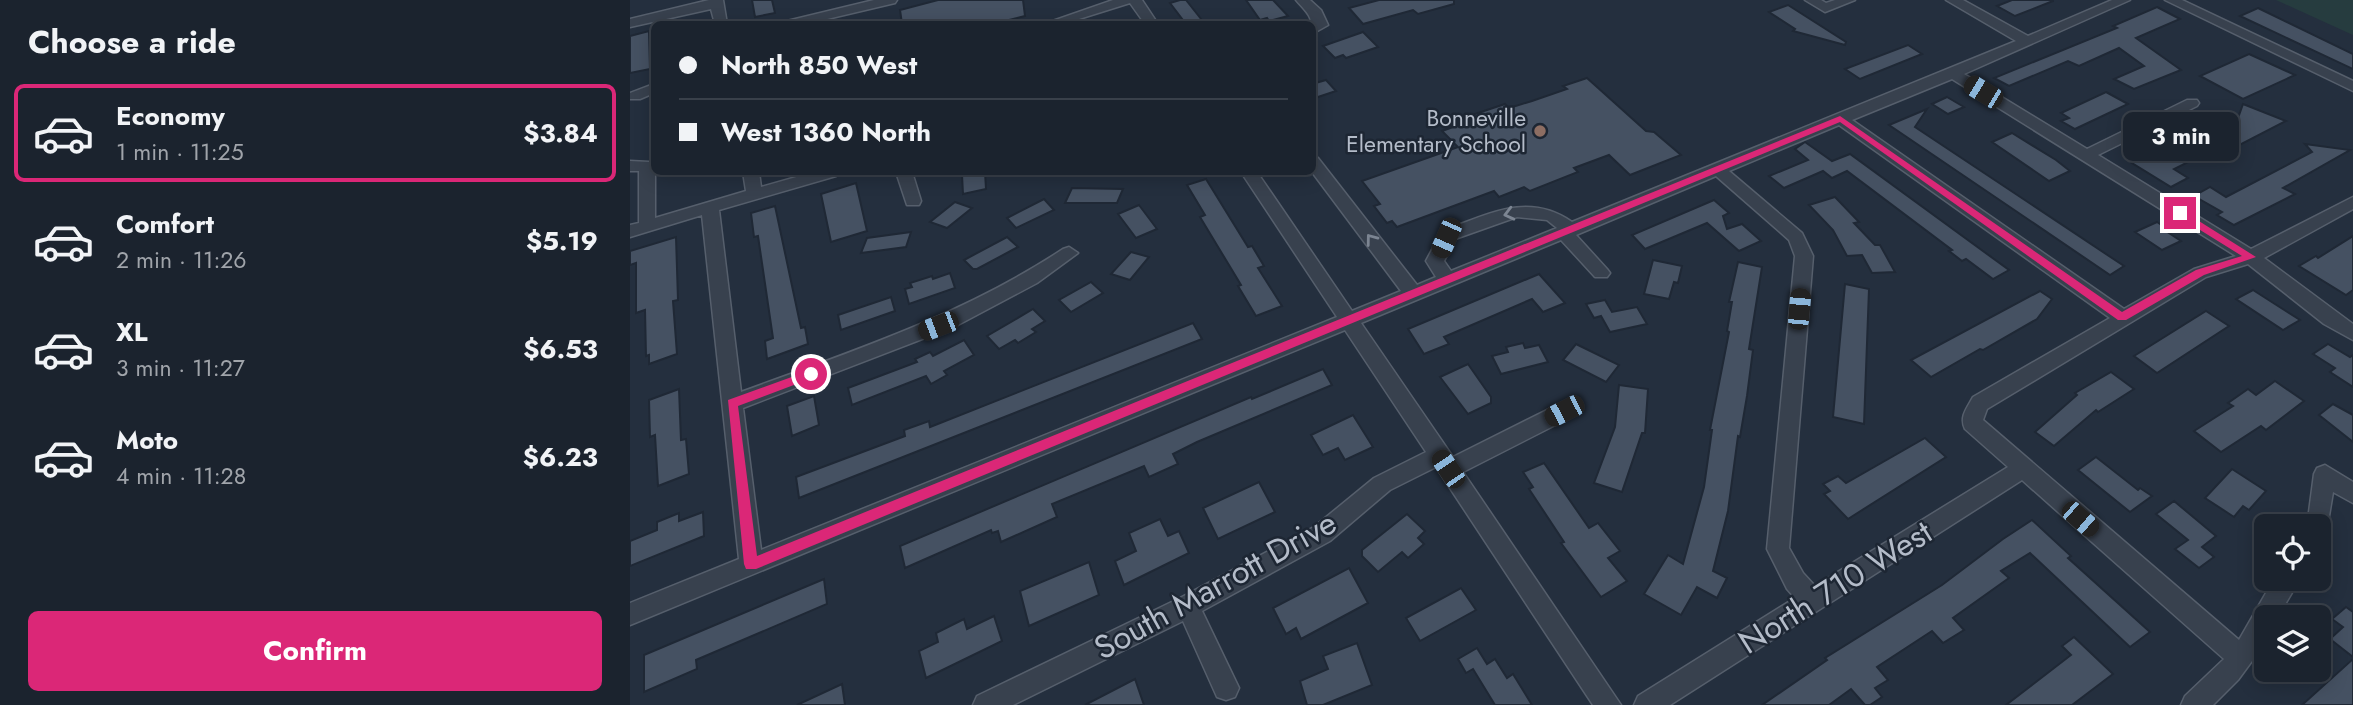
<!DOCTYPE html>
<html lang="en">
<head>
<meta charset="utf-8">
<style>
  :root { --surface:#1b232e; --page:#242b36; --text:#f1f3f6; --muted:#a0a4aa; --line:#39404a; --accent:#db2777 }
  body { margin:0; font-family:Jost,sans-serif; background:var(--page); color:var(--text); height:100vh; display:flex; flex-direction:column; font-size:26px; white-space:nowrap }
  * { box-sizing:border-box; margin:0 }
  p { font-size:23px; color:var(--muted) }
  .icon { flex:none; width:38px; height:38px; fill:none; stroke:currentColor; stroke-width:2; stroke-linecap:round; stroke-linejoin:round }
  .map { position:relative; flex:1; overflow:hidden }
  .panel { display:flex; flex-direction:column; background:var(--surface); width:630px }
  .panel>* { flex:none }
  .guide { position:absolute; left:21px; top:21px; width:665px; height:154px; border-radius:10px; box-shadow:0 4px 18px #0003,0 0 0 2px var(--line); display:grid; align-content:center; height:154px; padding:0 28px; background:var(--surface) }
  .controls { position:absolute; left:1624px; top:514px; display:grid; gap:14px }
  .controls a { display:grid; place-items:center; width:77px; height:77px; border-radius:10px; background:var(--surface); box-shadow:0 4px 18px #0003,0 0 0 2px var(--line); font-size:35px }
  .end { position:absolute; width:32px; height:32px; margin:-16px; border:9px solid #db2777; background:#fff; box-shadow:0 0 0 4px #fff }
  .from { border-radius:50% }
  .bubble { position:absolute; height:49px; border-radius:10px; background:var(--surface); box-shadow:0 4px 18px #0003,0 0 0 2px var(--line); font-size:23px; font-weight:700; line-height:49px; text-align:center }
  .car { position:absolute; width:21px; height:42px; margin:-21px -10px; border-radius:9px; box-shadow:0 0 5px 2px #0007; background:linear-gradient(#222 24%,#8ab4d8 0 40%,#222 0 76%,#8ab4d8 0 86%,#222 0) }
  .guide b { display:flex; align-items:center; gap:24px; height:66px; font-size:26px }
  .guide b+b { border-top:2px solid var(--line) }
  .guide i { width:18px; height:18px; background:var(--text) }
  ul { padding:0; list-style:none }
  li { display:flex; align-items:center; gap:21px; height:98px; margin:0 14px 10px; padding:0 14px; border:4px solid transparent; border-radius:10px }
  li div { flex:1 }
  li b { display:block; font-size:26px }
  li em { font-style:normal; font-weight:700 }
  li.current { border-color:var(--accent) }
  li>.icon { width:63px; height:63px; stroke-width:1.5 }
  h2 { padding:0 28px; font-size:32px; line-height:84px }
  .action { display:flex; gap:14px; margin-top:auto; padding:14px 28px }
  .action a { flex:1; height:80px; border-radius:10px; background:var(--accent); color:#fff; font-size:28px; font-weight:700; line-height:80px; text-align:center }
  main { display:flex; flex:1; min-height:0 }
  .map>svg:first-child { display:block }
  .green { fill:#263c3f }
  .building { fill:#455162; stroke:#1f2835; stroke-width:2 }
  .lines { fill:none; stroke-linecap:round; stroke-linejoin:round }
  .minor-casing { stroke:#565f6c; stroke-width:3 }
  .minor { fill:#38414e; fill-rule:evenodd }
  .oneway { stroke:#7c8592 }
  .route { fill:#db2777 }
  .education-dot { fill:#8d6e63; stroke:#1d2633; stroke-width:2.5 }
  .labels { text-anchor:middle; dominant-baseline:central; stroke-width:5; stroke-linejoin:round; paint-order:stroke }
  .far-poi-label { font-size:23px; fill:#b4bcc9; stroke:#1d2633; text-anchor:end }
  .near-street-label { font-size:33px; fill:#b4bcc9; stroke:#1d2633 }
</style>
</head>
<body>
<main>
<section class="panel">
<h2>Choose a ride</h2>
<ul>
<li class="current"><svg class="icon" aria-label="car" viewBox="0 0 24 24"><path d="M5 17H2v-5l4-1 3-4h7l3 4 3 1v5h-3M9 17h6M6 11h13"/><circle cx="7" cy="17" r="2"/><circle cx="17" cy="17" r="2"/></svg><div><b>Economy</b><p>1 min · 11:25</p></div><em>$3.84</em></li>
<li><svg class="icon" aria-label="car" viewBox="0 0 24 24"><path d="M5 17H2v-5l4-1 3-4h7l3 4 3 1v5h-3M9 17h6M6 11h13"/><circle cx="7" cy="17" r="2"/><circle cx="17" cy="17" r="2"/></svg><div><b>Comfort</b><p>2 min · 11:26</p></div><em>$5.19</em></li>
<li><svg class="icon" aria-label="car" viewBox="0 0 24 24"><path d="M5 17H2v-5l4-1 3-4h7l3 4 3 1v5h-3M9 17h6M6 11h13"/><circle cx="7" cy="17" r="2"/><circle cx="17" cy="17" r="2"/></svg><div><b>XL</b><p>3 min · 11:27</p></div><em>$6.53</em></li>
<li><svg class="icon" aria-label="car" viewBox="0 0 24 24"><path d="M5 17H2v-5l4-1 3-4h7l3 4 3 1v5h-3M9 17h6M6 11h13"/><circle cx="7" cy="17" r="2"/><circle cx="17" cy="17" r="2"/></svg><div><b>Moto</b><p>4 min · 11:28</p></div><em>$6.23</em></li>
</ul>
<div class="action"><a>Confirm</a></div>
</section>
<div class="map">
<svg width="1723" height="705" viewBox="0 0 1723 705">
  <rect width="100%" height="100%" fill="#242f3e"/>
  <polygon class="green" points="1646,0 1723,0 1723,35"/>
  <g class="building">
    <polygon points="122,0 142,0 145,13 125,17"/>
    <polygon points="308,0 393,0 395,16 363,24 272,24 270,10"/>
    <polygon points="550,0 556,0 575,24 556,24 540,3"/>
    <polygon points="616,0 643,0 658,16 639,21 637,18 630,20"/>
    <polygon points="749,0 824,0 824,4 788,14 783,10 733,24 719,8"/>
    <polygon points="1382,0 1423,0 1423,1 1385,16 1367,6"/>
    <polygon points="1158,5 1216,42 1215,45 1163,31 1165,29 1139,12"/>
    <polygon points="1527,7 1550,19 1506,38 1551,70 1504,89 1484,79 1514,66 1489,48 1449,66 1438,61 1379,86 1364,78 1487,28 1483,26"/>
    <polygon points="1628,8 1723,54 1723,69 1610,16"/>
    <polygon points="19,31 20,69 0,73 0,36"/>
    <polygon points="733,32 748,47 716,58 713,55 705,58 693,46"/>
    <polygon points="1278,45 1292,54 1230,79 1215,69"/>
    <polygon points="1619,54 1665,75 1613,99 1570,76"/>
    <polygon points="957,78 1016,131 1024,132 1051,155 1000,175 979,155 944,168 948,172 900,191 894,187 869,197 864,191 767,227 762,221 757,223 744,206 750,204 732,181 828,147 812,131 834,123 830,119 875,104 879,108 902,101 937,89 933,86"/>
    <polygon points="696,80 706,91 682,99 682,84"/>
    <polygon points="1476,92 1498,104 1445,129 1431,121 1439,118 1431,113"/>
    <polygon points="1317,97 1334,107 1318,114 1302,104"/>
    <polygon points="1613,104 1656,121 1596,152 1600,141 1544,169 1558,178 1541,187 1502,163 1555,134 1563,139 1591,125 1603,132"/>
    <polygon points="1297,109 1285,127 1494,266 1480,275 1259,125"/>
    <polygon points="1382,133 1426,160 1440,171 1419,181 1362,142"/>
    <polygon points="1175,142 1202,161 1220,154 1379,270 1363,279 1336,259 1332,261 1319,251 1322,250 1217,171 1202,178 1193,171 1154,188 1139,176 1178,160 1165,149"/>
    <polygon points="1675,144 1720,150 1653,188 1665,194 1604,225 1587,215 1592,212 1564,196 1580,187 1596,197 1682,152"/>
    <polygon points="355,172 356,189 333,194 332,175"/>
    <polygon points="576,179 618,247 622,246 634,266 628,268 652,306 626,316 608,286 611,285 570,217 575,215 557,185"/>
    <polygon points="226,183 237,231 201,242 191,194"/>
    <polygon points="442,188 493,189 487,203 435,203"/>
    <polygon points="1205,197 1229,222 1224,223 1245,245 1250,245 1265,272 1242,273 1232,255 1217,256 1203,230 1179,205"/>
    <polygon points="414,199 424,210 386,228 377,218"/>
    <polygon points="1084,200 1099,213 1093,216 1097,229 1112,224 1131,241 1109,251 1077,223 1015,249 1002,235"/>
    <polygon points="325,202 342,208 317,228 300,222"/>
    <polygon points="509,205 527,229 506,238 488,214"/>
    <polygon points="145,206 171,328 175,327 178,344 137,359 135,341 143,338 128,236 124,237 121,213"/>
    <polygon points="1527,222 1542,232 1539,233 1551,241 1532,250 1505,232"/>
    <polygon points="281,232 276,247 231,253 237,238"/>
    <polygon points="1723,236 1723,290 1716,295 1669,266 1686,256 1688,258"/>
    <polygon points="46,237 48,300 43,301 47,354 19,364 19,355 16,356 15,310 6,313 6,263 0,265 0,251"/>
    <polygon points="377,237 388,247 347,269 343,269 334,260"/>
    <polygon points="501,252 519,257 500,280 481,274"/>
    <polygon points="1023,260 1052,266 1048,283 1044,282 1039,299 1014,294"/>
    <polygon points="1108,262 1132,267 1119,349 1123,350 1117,396 1110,437 1108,436 1098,511 1083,571 1097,578 1087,598 1067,587 1051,615 1014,594 1038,555 1053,564 1074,487 1082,430 1080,430 1099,332 1097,331 1102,302 1099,302"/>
    <polygon points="320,273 325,288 279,304 275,289 282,287 280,283 302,276 303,279"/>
    <polygon points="909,274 935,303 913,312 902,299 814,337 819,344 794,354 778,329"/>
    <polygon points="461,282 473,293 441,312 429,300"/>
    <polygon points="1215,284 1239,289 1234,424 1203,417"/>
    <polygon points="1623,290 1670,320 1653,330 1606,299"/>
    <polygon points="1410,291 1422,299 1407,319 1353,350 1350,349 1301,377 1281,360"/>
    <polygon points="261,297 265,311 211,330 208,315"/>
    <polygon points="975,300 982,312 1007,307 1017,324 980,332 971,316 964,318 956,304"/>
    <polygon points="403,309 415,321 402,329 406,332 388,343 385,340 369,349 357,336"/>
    <polygon points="1576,311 1599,326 1527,373 1504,356"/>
    <polygon points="563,323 572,339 169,498 166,477 275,436 274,430 299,421 300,427"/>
    <polygon points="334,340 344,355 314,371 317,375 301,384 296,376 222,405 218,388 287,362 285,359 300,352 303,356"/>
    <polygon points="893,343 895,348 909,345 918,362 871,374 862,356 878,352 876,347"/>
    <polygon points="946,344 989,365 976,382 933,360"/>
    <polygon points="1698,344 1720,357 1723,355 1723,387 1700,372 1705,368 1683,354"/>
    <polygon points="838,364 861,397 861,403 838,414 810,377"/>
    <polygon points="693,369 702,385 567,442 543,454 548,464 519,477 514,466 422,504 427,517 371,542 368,531 362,533 361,530 275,568 270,546 621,397 622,399"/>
    <polygon points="1481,372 1504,389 1468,412 1466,410 1424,446 1405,432 1447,395 1445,393"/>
    <polygon points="1645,381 1674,401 1636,430 1631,426 1591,452 1564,431 1603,406 1598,403 1618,389 1626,395"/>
    <polygon points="989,385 1018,389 1015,433 1012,433 992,492 964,483 985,427"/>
    <polygon points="49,389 51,440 56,439 59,474 28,486 25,435 20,437 19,400"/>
    <polygon points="184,396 189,425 162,436 157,406"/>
    <polygon points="1703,404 1723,415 1723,442 1689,415"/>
    <polygon points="723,415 743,447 715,460 708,448 693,455 681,435"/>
    <polygon points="1295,438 1316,457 1218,519 1194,494 1200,491 1193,484 1208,476 1216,483"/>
    <polygon points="1466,457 1508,490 1510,488 1522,496 1500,512 1448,470"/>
    <polygon points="914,463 959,528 968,523 990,551 978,558 997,581 971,597 931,543 934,542 899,489 903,487 893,472"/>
    <polygon points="1602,469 1636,491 1619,510 1613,506 1604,517 1575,498"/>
    <polygon points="629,482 645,512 588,539 573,508"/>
    <polygon points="1544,501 1586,536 1572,547 1584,557 1569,568 1545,549 1558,540 1526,514"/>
    <polygon points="73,512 74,536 0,566 0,541 27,530 27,522 49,513 49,521"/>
    <polygon points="777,514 795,531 788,538 794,544 778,558 772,552 748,572 732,556 732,550"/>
    <polygon points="530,519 538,536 549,531 559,553 494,585 485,561 506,551 499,533"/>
    <polygon points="1402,520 1441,556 1438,558 1520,632 1500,647 1400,553 1371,571 1379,578 1323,618 1334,630 1313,643 1302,631 1247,667 1258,680 1245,688 1252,697 1240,705 1235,705 1221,689 1199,705 1132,705 1197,660 1195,658 1312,585 1373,539"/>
    <polygon points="459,562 469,595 399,626 390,591"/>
    <polygon points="719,568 738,603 671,639 666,628 656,634 643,608"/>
    <polygon points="194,579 197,604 66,660 67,669 14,692 14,655"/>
    <polygon points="831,588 846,610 790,641 776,618"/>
    <polygon points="1716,607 1723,612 1723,657 1700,639 1713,627 1702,619"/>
    <polygon points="364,616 372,641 296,678 289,651 308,642 306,633 334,619 337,629"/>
    <polygon points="1444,637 1483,674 1442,705 1376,705 1441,655 1432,646"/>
    <polygon points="727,643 742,685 693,705 677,705 670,681 698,669 693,656"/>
    <polygon points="847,648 857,664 865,659 877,678 883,674 902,705 865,705 843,669 836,673 828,659"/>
    <polygon points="1723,659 1723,705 1672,705"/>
    <polygon points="505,679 514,705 455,705"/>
    <polygon points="212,684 215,705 167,705"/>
  </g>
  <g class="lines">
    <g class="minor-casing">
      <g id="minor">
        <polygon points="79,0 93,0 97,24 85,24 81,9 0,27 0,19"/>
        <polygon points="244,0 267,0 265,3 176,24 155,24 157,21"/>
        <polygon points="483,0 512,0 528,24 515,24 500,3 433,24 414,24"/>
        <path d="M 666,0 L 680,0 L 691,10 L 698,25 L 682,34 C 682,15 679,15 666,0 Z"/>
        <polygon points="1175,0 1191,0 1196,3 1205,0 1225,0 1195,12"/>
        <path d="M 1316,0 L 1333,0 L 1398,36 L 1482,0 L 1500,0 L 1334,74 L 1457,149 L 1557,100 L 1567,100 L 1569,103 L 1567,106 L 1468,155 L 1621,249 L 1723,197 L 1723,209 L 1634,258 L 1723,324 L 1723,340 L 1694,324 L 1618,264 L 1576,277 L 1357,409 L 1353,420 L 1609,640 L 1644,579 L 1670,579 L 1647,618 L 1636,618 L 1636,640 L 1630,650 L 1608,680 L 1583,705 L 1551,705 L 1555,696 L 1594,659 L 1392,480 L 1040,705 L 1004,705 L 1008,696 L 1165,598 L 1157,589 L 1137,549 L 1165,256 L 1159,240 L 1086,176 L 946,235 L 977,269 L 980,273 L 977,277 L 965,277 L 931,240 L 731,323 L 823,457 L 927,405 L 934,403 L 941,405 L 944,411 L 941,417 L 833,472 L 991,705 L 963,705 L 806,467 L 760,490 L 700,541 L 572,611 L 609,688 L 605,697 L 596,700 L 587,697 L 553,621 L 383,705 L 343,705 L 347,696 L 550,598 L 684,527 L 744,478 L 796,452 L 715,330 L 0,625 L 0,603 L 109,559 L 72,215 L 0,237 L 0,225 L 9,223 L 9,171 L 0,171 L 0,161 L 19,162 L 25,172 L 25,218 L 116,191 L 113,172 L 129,172 L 131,187 L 184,172 L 208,172 L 206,176 L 89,210 L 111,392 C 223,351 333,315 433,249 L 439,247 L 448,253 L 407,283 L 326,326 L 113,408 L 131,550 L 707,317 L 611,172 L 627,172 L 722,311 L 771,291 L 682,172 L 682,156 L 688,158 L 787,285 L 806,277 L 796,261 L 812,231 C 857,215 898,191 942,222 L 1386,41 ZM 1322,79 L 1606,256 L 1564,269 L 1494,309 L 1222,120 ZM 1209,125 L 1480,318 L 1343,397 C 1337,408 1329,417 1335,429 L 1378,467 L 1185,586 L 1173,573 L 1159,548 L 1183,256 L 1172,233 L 1099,171 ZM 887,217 L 917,220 L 927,228 L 821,271 L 814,261 L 825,239 Z"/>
        <polygon points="1535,0 1552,0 1723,81 1723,91"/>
        <polygon points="24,84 24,93 10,99 0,99 0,93"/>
        <polygon points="266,172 282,172 291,201 289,205 277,205"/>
        <polygon points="1695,465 1723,482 1723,503 1703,492 1696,534 1689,537 1689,527 1677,527 1684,474 1687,468"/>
      </g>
    </g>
    <use href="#minor" class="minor"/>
  </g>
  <defs><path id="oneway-chevron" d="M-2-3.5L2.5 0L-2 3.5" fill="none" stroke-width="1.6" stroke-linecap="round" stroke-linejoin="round" transform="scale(1.75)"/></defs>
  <g class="oneway">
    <use href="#oneway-chevron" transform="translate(879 214) rotate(166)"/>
    <use href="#oneway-chevron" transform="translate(741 239) rotate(-127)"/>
  </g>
  <polygon class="route" points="1210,116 1492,312 1566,270 1612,256 1546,215 1546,211 1553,211 1626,257 1574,275 1496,320 1488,320 1210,122 126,569 116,569 114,564 98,400 181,370 186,374 185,377 108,406 127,556"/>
  <circle class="education-dot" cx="910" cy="131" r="7"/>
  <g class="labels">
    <g class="far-poi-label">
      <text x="896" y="118">Bonneville<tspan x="896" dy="26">Elementary School</tspan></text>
    </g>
    <g class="near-street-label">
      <text transform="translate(585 585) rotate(-29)">South Marrott Drive</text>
      <text transform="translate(1205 587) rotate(-32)">North 710 West</text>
    </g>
  </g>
</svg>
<div class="controls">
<a><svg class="icon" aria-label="locate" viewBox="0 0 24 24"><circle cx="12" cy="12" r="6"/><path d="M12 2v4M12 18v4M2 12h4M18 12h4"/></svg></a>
<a><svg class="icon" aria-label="layers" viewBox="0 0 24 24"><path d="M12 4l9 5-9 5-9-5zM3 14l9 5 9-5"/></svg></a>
</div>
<i class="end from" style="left:181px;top:374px"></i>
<i class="end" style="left:1550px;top:213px"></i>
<div class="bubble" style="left:1493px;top:112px;width:116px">3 min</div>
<i class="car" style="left:1353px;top:92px;rotate:301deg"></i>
<i class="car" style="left:816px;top:238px;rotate:204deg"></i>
<i class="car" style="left:1169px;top:309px;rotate:5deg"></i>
<i class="car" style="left:308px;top:326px;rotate:249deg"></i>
<i class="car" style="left:934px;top:411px;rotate:243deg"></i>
<i class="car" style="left:818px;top:469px;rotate:326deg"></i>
<i class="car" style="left:1450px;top:519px;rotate:131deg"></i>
<div class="guide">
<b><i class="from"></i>North 850 West</b>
<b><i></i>West 1360 North</b>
</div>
</div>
</main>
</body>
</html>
